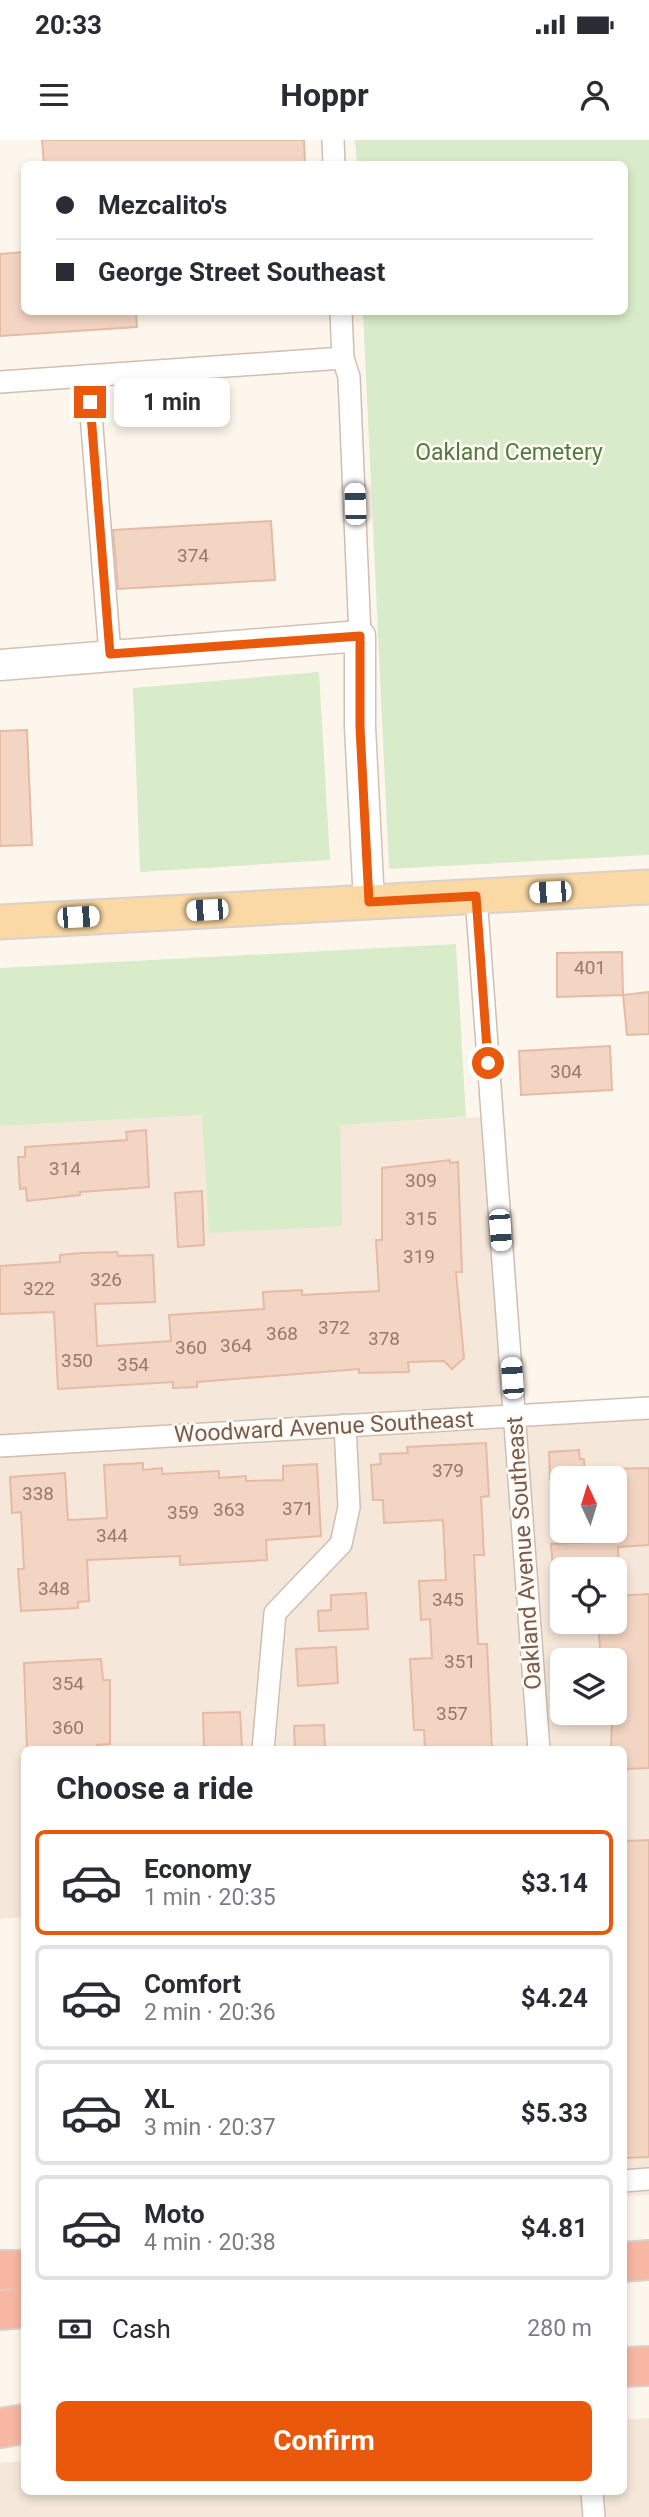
<!DOCTYPE html>
<html lang="en">
<head>
<meta charset="utf-8">
<style>
  :root { --surface:#fff; --page:#f2f2f3; --text:#2b2b33; --muted:#7c7c81; --line:#e1e1e2; --accent:#ea580c }
  body { margin:0; font-family:Roboto,sans-serif; background:var(--page); color:var(--text); height:100vh; display:flex; flex-direction:column; font-size:26px; white-space:nowrap }
  * { box-sizing:border-box; margin:0 }
  p { font-size:23px; color:var(--muted) }
  .icon { flex:none; width:38px; height:38px; fill:none; stroke:currentColor; stroke-width:2; stroke-linecap:round; stroke-linejoin:round }
  .map { position:relative; flex:1; overflow:hidden }
  .sheet { position:absolute; left:21px; top:1606px; width:606px; height:749px; display:flex; flex-direction:column; background:var(--surface); border-radius:10px; box-shadow:0 4px 10px #0003 }
  .sheet>* { flex:none }
  .banner { position:absolute; left:21px; top:21px; width:607px; height:154px; border-radius:10px; box-shadow:0 4px 10px #0003; display:grid; align-content:center; height:154px; padding:0 35px; background:var(--surface) }
  .needle { width:46px; rotate:356deg }
  .tools { position:absolute; left:550px; top:1326px; display:grid; gap:14px }
  .tools a { display:grid; place-items:center; width:77px; height:77px; border-radius:10px; background:var(--surface); box-shadow:0 4px 10px #0003; font-size:35px }
  .end { position:absolute; width:32px; height:32px; margin:-16px; border:9px solid #ea580c; background:#fff; box-shadow:0 0 0 4px #fff }
  .from { border-radius:50% }
  .bubble { position:absolute; height:49px; border-radius:10px; background:var(--surface); box-shadow:0 4px 10px #0003; font-size:23px; font-weight:700; line-height:49px; text-align:center }
  .car { position:absolute; width:21px; height:42px; margin:-21px -10px; border-radius:9px; box-shadow:0 0 5px 2px #0007; background:linear-gradient(#fff 24%,#345 0 40%,#fff 0 76%,#345 0 86%,#fff 0) }
  .banner b { display:flex; align-items:center; gap:24px; height:66px; font-size:26px }
  .banner b+b { border-top:2px solid var(--line) }
  .banner i { width:18px; height:18px; background:var(--text) }
  ul { padding:0; list-style:none }
  li { display:flex; align-items:center; gap:21px; height:105px; margin:0 14px 10px; padding:0 21px; border:4px solid var(--line); border-radius:10px }
  li div { flex:1 }
  li b { display:block; font-size:26px }
  li em { font-style:normal; font-weight:700 }
  li.active { border-color:var(--accent) }
  li>.icon { width:63px; height:63px; stroke-width:1.5 }
  h2 { padding:0 35px; font-size:32px; line-height:84px }
  .pay { display:flex; align-items:center; gap:18px; height:77px; padding:0 35px; font-size:26px }
  .pay p { margin-inline-start:auto }
  .cta { display:flex; gap:14px; margin-top:auto; padding:14px 35px }
  .cta a { flex:1; height:80px; border-radius:10px; background:var(--accent); color:#fff; font-size:28px; font-weight:700; line-height:80px; text-align:center }
  .status { display:flex; justify-content:space-between; align-items:center; height:49px; padding:0 35px; background:var(--surface); direction:ltr }
  .status svg { height:19px; fill:currentColor }
  header { display:flex; justify-content:space-between; align-items:center; height:91px; padding:0 35px; background:var(--surface); font-size:32px; font-weight:700 }
  .map>svg:first-child { display:block }
  .residential { fill:#f5e8da; fill-rule:evenodd }
  .green { fill:#d8ecc9 }
  .building { fill:#f3d5c3; stroke:#e6bba3; stroke-width:2 }
  .lines { fill:none; stroke-linecap:round; stroke-linejoin:round }
  .street-casing { stroke:#d1beb0; stroke-width:24 }
  .secondary-casing { stroke:#d6c0b0; stroke-width:33 }
  .primary-casing { stroke:#dad1cd; stroke-width:37 }
  .highway-casing { stroke:#dad1cd; stroke-width:42 }
  .street { stroke:#fff; stroke-width:21 }
  .secondary { stroke:#fff; stroke-width:30 }
  .primary { stroke:#fbd9a5; stroke-width:33 }
  .highway { stroke:#f7b7a3; stroke-width:38 }
  .route { stroke:#ea580c; stroke-width:9 }
  .labels { text-anchor:middle; dominant-baseline:central; stroke-width:5; stroke-linejoin:round; paint-order:stroke }
  .number-label { font-size:19px; fill:#987a6a }
  .park-label { font-size:23px; fill:#537a41; stroke:#fffaf3 }
  .street-label { font-size:23px; fill:#7a5c4d; stroke:#fffaf3 }
</style>
</head>
<body>
<div class="status"><b>20:33</b><svg viewBox="0 0 49 12"><path d="M0 12V9h3v3zM5 12V6h3v6zM10 12V3h3v9zM15 12V0h3v12zM26 1h20v11H26zM47 4h2v5h-2z"/></svg></div>
<header><svg class="icon" aria-label="menu" viewBox="0 0 24 24"><path d="M4 6h16M4 12h16M4 18h16"/></svg>Hoppr<svg class="icon" aria-label="person" viewBox="0 0 24 24"><circle cx="12" cy="8" r="4"/><path d="M4 21q1-7 8-7t8 7"/></svg></header>
<div class="map">
<svg width="649" height="2377" viewBox="0 0 649 2377">
  <rect width="100%" height="100%" fill="#fdf6ec"/>
  <g class="residential">
    <path d="M 203,975 L 209,1092 L 340,985 L 492,976 L 514,1275 L 649,1268 L 649,2055 L 623,2056 L 623,1610 L 24,1610 L 24,1777 L 0,1779 L 0,986 ZM 562,1339 L 614,1339 L 614,1391 L 562,1391 ZM 562,1430 L 614,1430 L 614,1482 L 562,1482 ZM 562,1521 L 614,1521 L 614,1573 L 562,1573 Z"/>
    <polygon points="649,2278 649,2377 0,2377 0,2323 24,2321 24,2352 623,2352 623,2280"/>
  </g>
  <g class="green">
    <polygon points="355,0 649,0 649,715 389,729 363,172 625,172 625,24 357,24"/>
    <polygon points="319,532 330,720 140,732 133,548"/>
    <polygon points="456,804 466,977 340,985 342,1086 209,1093 202,975 0,986 0,828"/>
  </g>
  <g class="building">
    <polygon points="42,0 304,0 305,24 44,24"/>
    <polygon points="24,112 24,172 136,172 137,187 0,196 0,114"/>
    <polygon points="271,381 275,440 118,449 113,390"/>
    <polygon points="27,590 32,705 0,706 0,591"/>
    <polygon points="622,812 623,855 649,852 649,894 627,895 623,855 557,857 557,813"/>
    <polygon points="610,906 612,950 521,955 519,911"/>
    <polygon points="146,990 149,1047 80,1052 80,1055 27,1061 26,1048 20,1049 18,1017 25,1017 25,1007 127,1000 126,992"/>
    <polygon points="450,1020 450,1023 458,1022 462,1132 456,1132 464,1218 452,1229 444,1221 408,1222 409,1232 359,1233 359,1229 197,1242 197,1247 173,1248 173,1242 58,1249 54,1172 0,1174 0,1126 60,1122 60,1115 81,1113 117,1112 118,1116 153,1115 155,1162 95,1164 97,1206 171,1201 169,1175 264,1169 263,1152 302,1150 302,1155 379,1151 376,1100 382,1100 382,1028"/>
    <polygon points="202,1051 204,1105 178,1107 175,1053"/>
    <polygon points="486,1303 489,1356 481,1357 484,1415 474,1415 478,1504 487,1504 492,1610 425,1610 424,1590 414,1590 410,1519 432,1518 430,1479 421,1480 419,1441 446,1440 443,1380 384,1383 383,1360 373,1360 371,1325 381,1324 380,1314 408,1313 407,1307"/>
    <polygon points="579,1310 580,1319 584,1319 585,1339 550,1339 549,1312"/>
    <polygon points="143,1323 143,1330 162,1328 162,1334 219,1331 219,1338 246,1336 246,1341 283,1340 283,1326 317,1324 321,1396 266,1400 267,1420 180,1425 180,1416 87,1420 89,1461 78,1462 78,1468 21,1471 18,1429 24,1429 21,1372 12,1373 10,1337 65,1333 68,1380 107,1378 104,1325"/>
    <polygon points="649,1328 649,1405 618,1407 619,1430 553,1430 551,1404 614,1401 614,1329"/>
    <polygon points="366,1453 368,1489 319,1491 318,1471 331,1470 331,1455"/>
    <polygon points="649,1454 649,1628 623,1629 623,1610 611,1610 614,1521 601,1521 598,1482 614,1482 614,1456"/>
    <polygon points="336,1507 338,1543 298,1546 296,1509"/>
    <polygon points="101,1519 103,1540 110,1540 110,1604 97,1605 98,1608 27,1610 24,1523"/>
    <polygon points="240,1572 242,1607 204,1609 203,1573"/>
    <polygon points="324,1585 325,1610 295,1610 294,1586"/>
    <polygon points="649,1700 649,2017 623,2018 623,1707 626,1707 626,1701"/>
  </g>
  <g class="lines">
    <g class="street-casing">
      <g id="street">
        <polyline points="333,0 334,24"/>
        <polyline points="341,172 343,218 349,237 360,496"/>
        <polyline points="88,236 110,514"/>
        <polyline points="0,242 343,218"/>
        <polyline points="476,756 539,1610"/>
        <polyline points="0,1306 649,1268"/>
        <polyline points="263,1610 275,1473 341,1404 349,1367 345,1285"/>
        <polyline points="623,2041 649,2039"/>
        <polyline points="592,2352 594,2377"/>
      </g>
    </g>
    <g class="secondary-casing">
      <polyline id="secondary" points="0,525 360,496 360,587 369,762"/>
    </g>
    <g class="primary-casing">
      <polyline id="primary" points="0,782 649,747"/>
    </g>
    <g class="highway-casing">
      <g id="highway">
        <polyline points="623,2122 649,2120"/>
        <polyline points="0,2130 24,2130"/>
        <polyline points="0,2170 24,2168"/>
        <polyline points="623,2227 649,2226"/>
        <polyline points="0,2288 24,2284"/>
      </g>
    </g>
    <use href="#street" class="street"/>
    <use href="#secondary" class="secondary"/>
    <use href="#primary" class="primary"/>
    <use href="#highway" class="highway"/>
  </g>
  <g class="lines">
    <polyline class="route" points="90,262 110,514 360,496 360,587 369,762 476,756 488,923"/>
  </g>
  <g class="labels">
    <g class="number-label">
      <text x="193" y="415">374</text>
      <text x="590" y="827">401</text>
      <text x="566" y="931">304</text>
      <text x="65" y="1028">314</text>
      <text x="421" y="1040">309</text>
      <text x="421" y="1078">315</text>
      <text x="419" y="1116">319</text>
      <text x="106" y="1139">326</text>
      <text x="39" y="1148">322</text>
      <text x="334" y="1187">372</text>
      <text x="282" y="1193">368</text>
      <text x="384" y="1198">378</text>
      <text x="236" y="1205">364</text>
      <text x="191" y="1207">360</text>
      <text x="77" y="1220">350</text>
      <text x="133" y="1224">354</text>
      <text x="448" y="1330">379</text>
      <text x="38" y="1353">338</text>
      <text x="298" y="1368">371</text>
      <text x="229" y="1369">363</text>
      <text x="183" y="1372">359</text>
      <text x="112" y="1395">344</text>
      <text x="54" y="1448">348</text>
      <text x="448" y="1459">345</text>
      <text x="460" y="1521">351</text>
      <text x="68" y="1543">354</text>
      <text x="452" y="1573">357</text>
      <text x="68" y="1587">360</text>
    </g>
    <g class="park-label">
      <text x="509" y="312">Oakland Cemetery</text>
    </g>
    <g class="street-label">
      <text transform="translate(324 1287) rotate(-3)">Woodward Avenue Southeast</text>
      <text transform="translate(524 1413) rotate(-94)">Oakland Avenue Southeast</text>
    </g>
  </g>
</svg>
<div class="tools">
<a><svg class="needle" viewBox="-14 -14 28 28"><path d="M0-13l5 13h-10z" fill="#e53935"/><path d="M0 13l5-13h-10z" fill="#7c7c81"/></svg></a>
<a><svg class="icon" aria-label="locate" viewBox="0 0 24 24"><circle cx="12" cy="12" r="6"/><path d="M12 2v4M12 18v4M2 12h4M18 12h4"/></svg></a>
<a><svg class="icon" aria-label="layers" viewBox="0 0 24 24"><path d="M12 4l9 5-9 5-9-5zM3 14l9 5 9-5"/></svg></a>
</div>
<i class="end from" style="left:488px;top:923px"></i>
<i class="end" style="left:90px;top:262px"></i>
<div class="bubble" style="left:114px;top:238px;width:116px">1 min</div>
<i class="car" style="left:355px;top:364px;rotate:358deg"></i>
<i class="car" style="left:550px;top:752px;rotate:267deg"></i>
<i class="car" style="left:207px;top:770px;rotate:267deg"></i>
<i class="car" style="left:78px;top:777px;rotate:87deg"></i>
<i class="car" style="left:500px;top:1090px;rotate:176deg"></i>
<i class="car" style="left:512px;top:1238px;rotate:356deg"></i>
<div class="banner">
<b><i class="from"></i>Mezcalito's</b>
<b><i></i>George Street Southeast</b>
</div>
<section class="sheet">
<h2>Choose a ride</h2>
<ul>
<li class="active"><svg class="icon" aria-label="car" viewBox="0 0 24 24"><path d="M5 17H2v-5l4-1 3-4h7l3 4 3 1v5h-3M9 17h6M6 11h13"/><circle cx="7" cy="17" r="2"/><circle cx="17" cy="17" r="2"/></svg><div><b>Economy</b><p>1 min · 20:35</p></div><em>$3.14</em></li>
<li><svg class="icon" aria-label="car" viewBox="0 0 24 24"><path d="M5 17H2v-5l4-1 3-4h7l3 4 3 1v5h-3M9 17h6M6 11h13"/><circle cx="7" cy="17" r="2"/><circle cx="17" cy="17" r="2"/></svg><div><b>Comfort</b><p>2 min · 20:36</p></div><em>$4.24</em></li>
<li><svg class="icon" aria-label="car" viewBox="0 0 24 24"><path d="M5 17H2v-5l4-1 3-4h7l3 4 3 1v5h-3M9 17h6M6 11h13"/><circle cx="7" cy="17" r="2"/><circle cx="17" cy="17" r="2"/></svg><div><b>XL</b><p>3 min · 20:37</p></div><em>$5.33</em></li>
<li><svg class="icon" aria-label="car" viewBox="0 0 24 24"><path d="M5 17H2v-5l4-1 3-4h7l3 4 3 1v5h-3M9 17h6M6 11h13"/><circle cx="7" cy="17" r="2"/><circle cx="17" cy="17" r="2"/></svg><div><b>Moto</b><p>4 min · 20:38</p></div><em>$4.81</em></li>
</ul>
<div class="pay"><svg class="icon" aria-label="cash" viewBox="0 0 24 24"><path d="M3 7h18v10H3z"/><circle cx="12" cy="12" r="2"/></svg>Cash<p>280 m</p></div>
<div class="cta"><a>Confirm</a></div>
</section>
</div>
</body>
</html>
